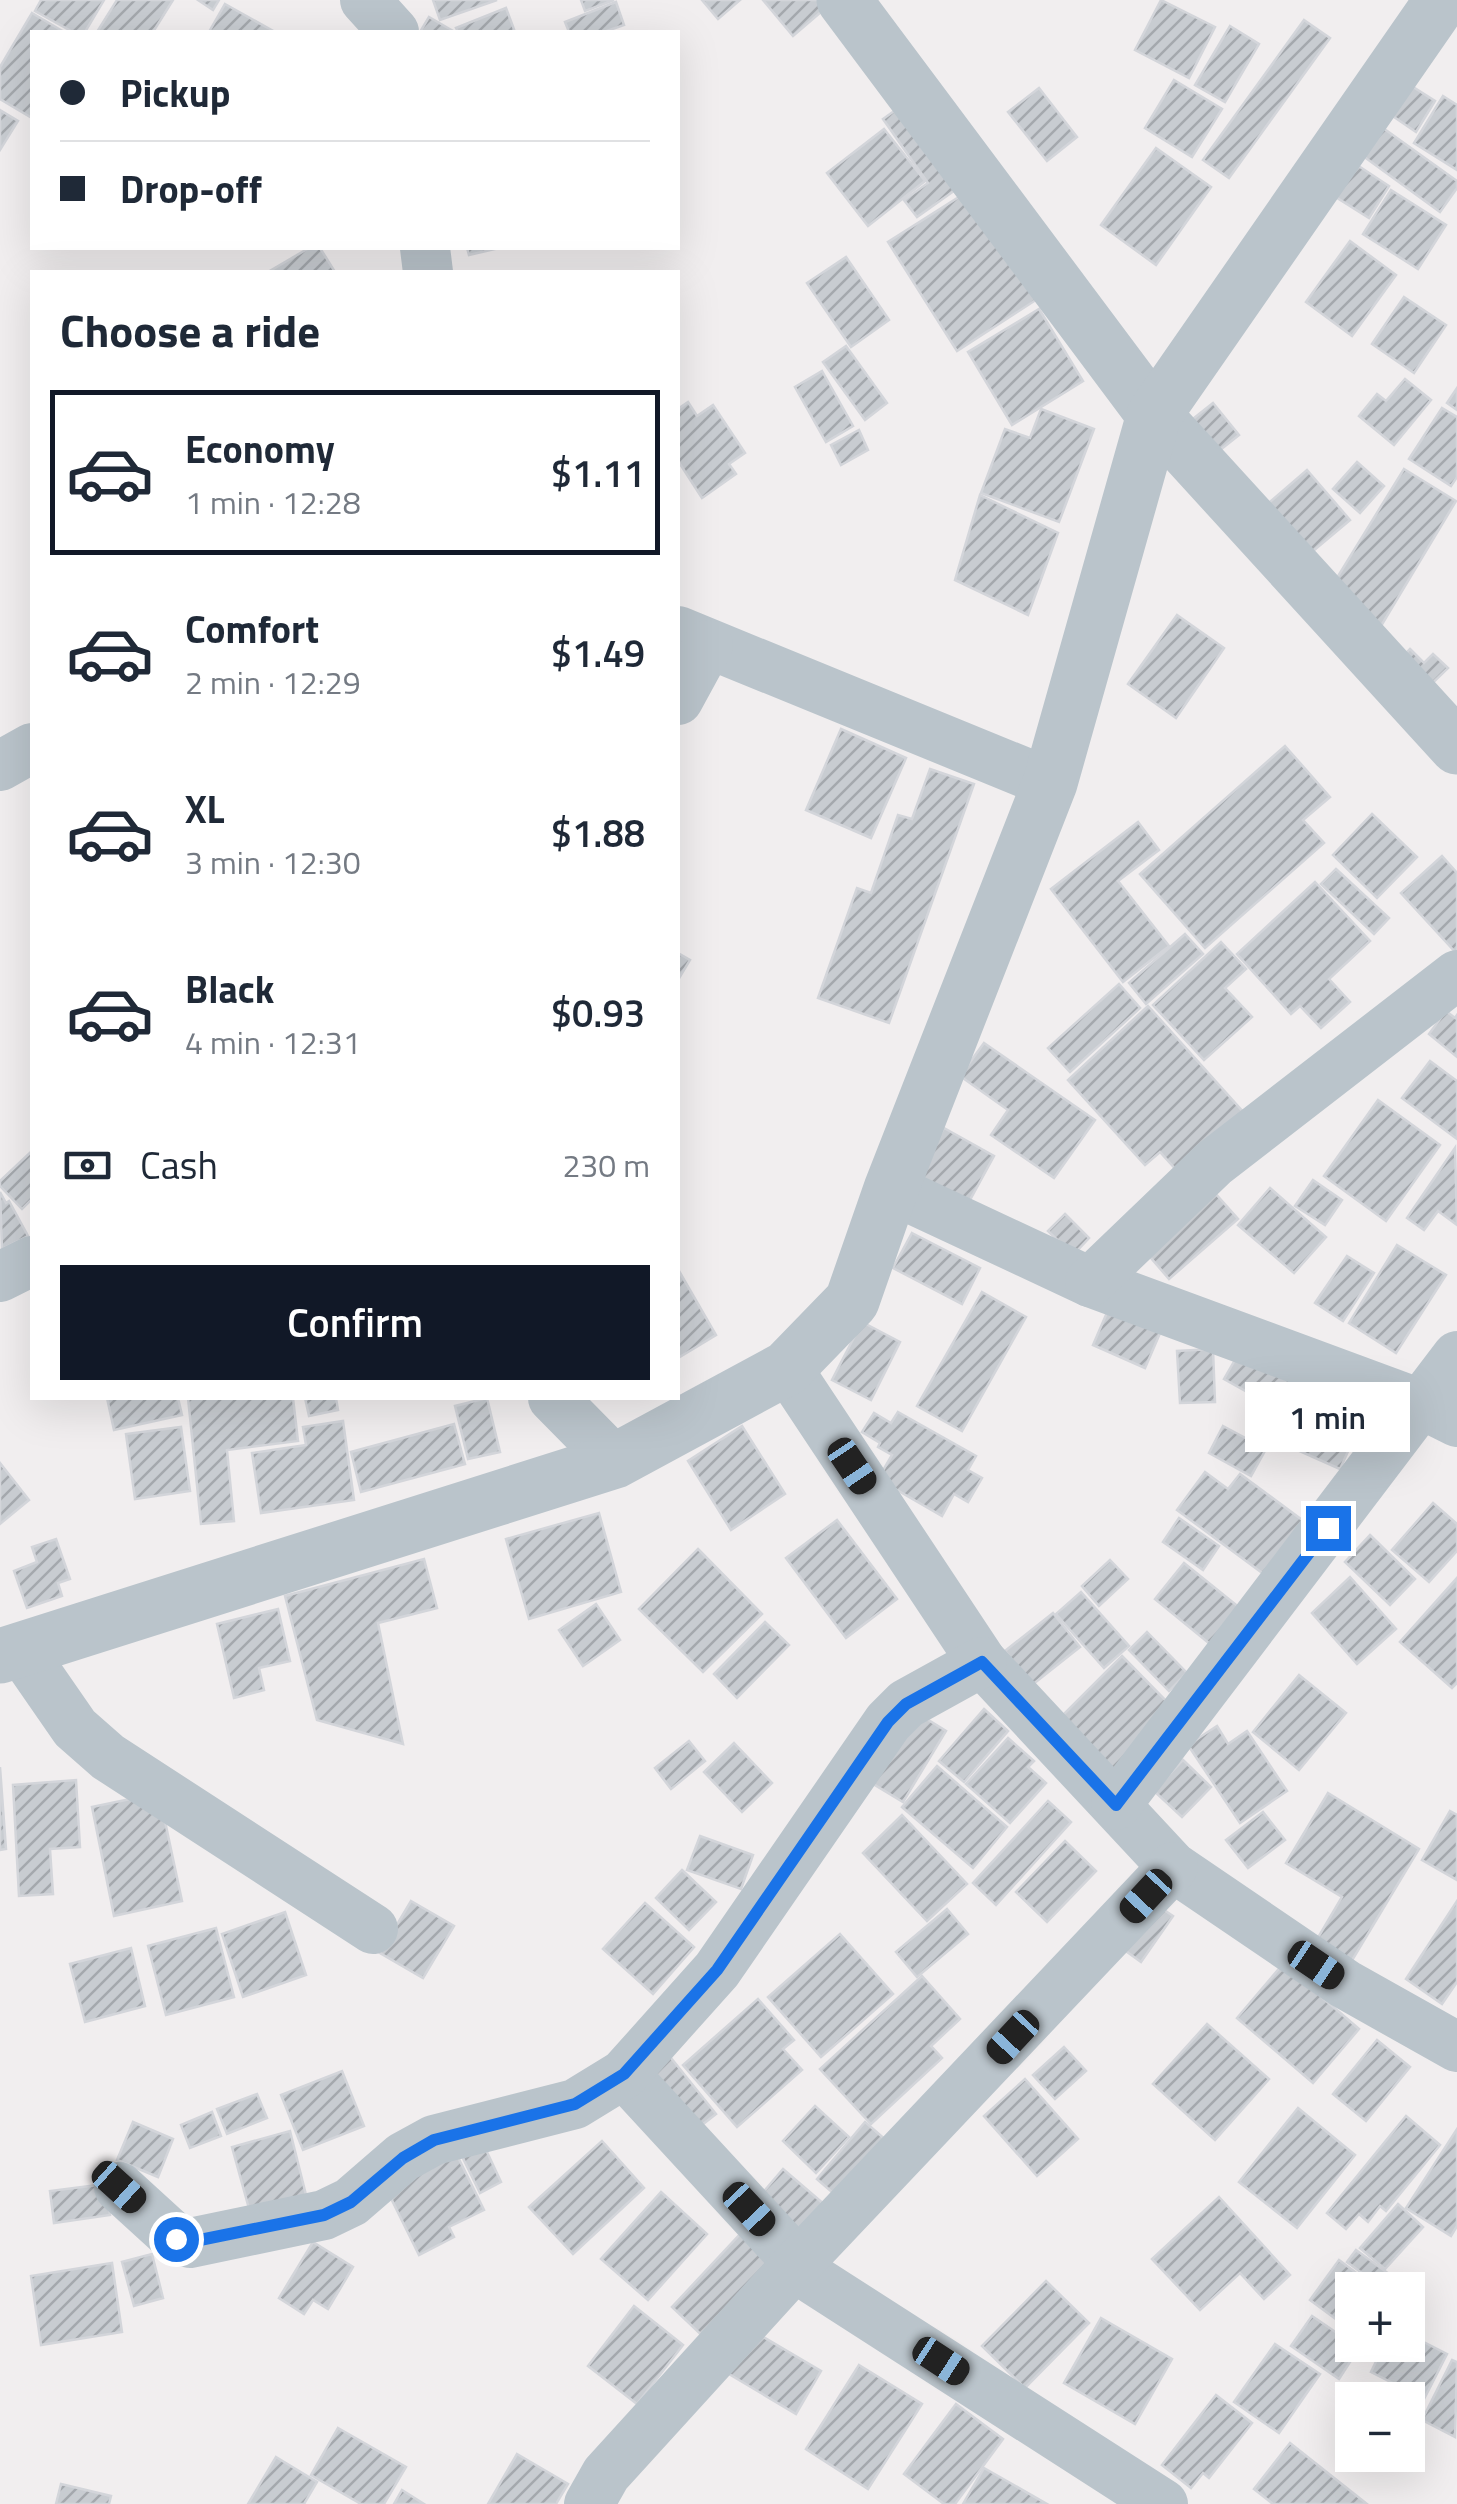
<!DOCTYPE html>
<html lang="en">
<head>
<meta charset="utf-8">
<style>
  :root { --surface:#fff; --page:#f6f6f7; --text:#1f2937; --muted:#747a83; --line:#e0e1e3; --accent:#111827 }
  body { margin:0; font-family:"Titillium Web",sans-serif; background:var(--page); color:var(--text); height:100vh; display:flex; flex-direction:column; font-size:38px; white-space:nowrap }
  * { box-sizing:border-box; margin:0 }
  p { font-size:32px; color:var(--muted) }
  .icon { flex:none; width:55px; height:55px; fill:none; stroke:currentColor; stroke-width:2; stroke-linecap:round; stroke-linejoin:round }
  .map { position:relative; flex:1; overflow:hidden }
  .sheet { position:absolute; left:30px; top:270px; width:650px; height:1130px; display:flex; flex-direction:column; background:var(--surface); border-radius:0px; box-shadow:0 10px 40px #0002 }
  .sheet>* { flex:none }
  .guide { position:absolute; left:30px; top:30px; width:650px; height:220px; border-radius:0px; box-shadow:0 10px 40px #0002; display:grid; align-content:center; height:220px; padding:0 30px; background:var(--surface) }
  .tools { position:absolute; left:1335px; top:2272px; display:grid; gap:20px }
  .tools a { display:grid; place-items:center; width:90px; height:90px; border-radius:0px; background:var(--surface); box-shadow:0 10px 40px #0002; font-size:50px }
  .end { position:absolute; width:45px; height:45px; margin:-22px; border:12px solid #1a73e8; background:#fff; box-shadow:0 0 0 5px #fff }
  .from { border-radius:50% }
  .bubble { position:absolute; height:70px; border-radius:0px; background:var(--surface); box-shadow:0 10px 40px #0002; font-size:32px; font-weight:600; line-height:70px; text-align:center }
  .car { position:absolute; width:30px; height:60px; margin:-30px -15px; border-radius:12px; box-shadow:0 0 8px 2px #0007; background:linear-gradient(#222 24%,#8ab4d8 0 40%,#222 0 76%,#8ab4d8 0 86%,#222 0) }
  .guide b { display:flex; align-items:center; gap:35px; height:95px; font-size:38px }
  .guide b+b { border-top:2px solid var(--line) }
  .guide i { width:25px; height:25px; background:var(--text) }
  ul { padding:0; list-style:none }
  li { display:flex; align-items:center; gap:30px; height:165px; margin:0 20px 15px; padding:0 10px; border:5px solid transparent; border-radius:0px }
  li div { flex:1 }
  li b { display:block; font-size:38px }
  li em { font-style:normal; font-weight:600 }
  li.active { border-color:var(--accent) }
  li>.icon { width:90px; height:90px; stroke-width:1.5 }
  h2 { padding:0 30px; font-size:45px; line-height:120px }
  .pay { display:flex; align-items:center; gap:25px; height:110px; padding:0 30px; font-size:38px }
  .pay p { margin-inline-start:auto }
  .cta { display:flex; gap:20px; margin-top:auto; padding:20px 30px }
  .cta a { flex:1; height:115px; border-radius:0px; background:var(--accent); color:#fff; font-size:40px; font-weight:600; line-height:115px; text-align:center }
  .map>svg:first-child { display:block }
  .building { fill:url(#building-hatch); stroke:#d3d5da; stroke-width:2.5 }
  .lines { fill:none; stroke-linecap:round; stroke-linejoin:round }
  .minor { stroke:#bac4cb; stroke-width:50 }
  .tertiary { stroke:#bac4cb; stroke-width:55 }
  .route { stroke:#1a73e8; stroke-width:12 }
</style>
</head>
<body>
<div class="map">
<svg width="1457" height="2504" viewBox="0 0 1457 2504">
  <defs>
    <pattern id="building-hatch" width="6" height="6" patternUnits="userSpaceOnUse" patternTransform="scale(2.5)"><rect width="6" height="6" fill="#c8ccd1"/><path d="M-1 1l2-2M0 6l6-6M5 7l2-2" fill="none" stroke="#a4a8ad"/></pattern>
  </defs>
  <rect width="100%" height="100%" fill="#f1eeef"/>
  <g class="building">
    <polygon points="41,0 104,0 85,32 73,32 35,11"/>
    <polygon points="117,0 173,0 153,32 97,32"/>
    <polygon points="198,0 219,0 213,10"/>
    <polygon points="433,0 497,0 440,20"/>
    <polygon points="581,0 614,0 585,11"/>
    <polygon points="702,0 740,0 718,19"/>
    <polygon points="763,0 835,0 793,36"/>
    <polygon points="1161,0 1215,27 1189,78 1135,50"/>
    <polygon points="616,2 624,25 604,32 569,32 565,22"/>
    <polygon points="225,4 275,32 209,32"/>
    <polygon points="506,8 515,32 458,32 456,28"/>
    <polygon points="32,13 64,32 32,32 32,118 0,99 0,67"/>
    <polygon points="429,17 453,31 452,32 420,32"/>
    <polygon points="1304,20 1330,38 1229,178 1203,160"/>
    <polygon points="1230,26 1259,44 1225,102 1195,85"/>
    <polygon points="1174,80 1222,109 1192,157 1145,128"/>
    <polygon points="1410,85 1435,101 1416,132 1391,115"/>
    <polygon points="1039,88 1077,137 1047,161 1008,112"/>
    <polygon points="1443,96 1457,105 1457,170 1414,143"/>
    <polygon points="911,99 968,181 917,217 904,200 928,183 883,119"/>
    <polygon points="0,110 18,121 0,150"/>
    <polygon points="1383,128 1457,181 1457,188 1440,212 1363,156"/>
    <polygon points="884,129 925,181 868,226 827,173"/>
    <polygon points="1156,148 1211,187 1156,265 1101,225"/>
    <polygon points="1351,161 1389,186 1369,218 1331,194"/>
    <polygon points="970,190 1039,298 957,351 888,242"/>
    <polygon points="1391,190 1446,225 1418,269 1363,234"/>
    <polygon points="1350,241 1396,275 1352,336 1306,302"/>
    <polygon points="309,248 320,248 335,272 268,272"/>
    <polygon points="467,248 499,248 469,255"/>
    <polygon points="846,257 889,320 851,347 807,283"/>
    <polygon points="1404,297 1446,325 1414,373 1372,344"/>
    <polygon points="1039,309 1083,381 1012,425 968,352"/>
    <polygon points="846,346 887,403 865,420 823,362"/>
    <polygon points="822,371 853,426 826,442 795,387"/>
    <polygon points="1405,379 1431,400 1394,445 1359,416 1377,394 1386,401"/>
    <polygon points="1457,388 1457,410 1447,403"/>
    <polygon points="688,402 697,416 713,405 745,453 729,464 736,474 702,498 678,461 678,409"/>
    <polygon points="1213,403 1239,435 1210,458 1184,426"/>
    <polygon points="1442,408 1457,417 1457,477 1451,486 1409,459"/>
    <polygon points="1041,409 1094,429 1059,522 981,493 1005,429 1030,438"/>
    <polygon points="859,430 868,450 841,465 831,445"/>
    <polygon points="1357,462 1384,486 1360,513 1333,489"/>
    <polygon points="1404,469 1456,501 1381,626 1327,594"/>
    <polygon points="1307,470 1350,520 1306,557 1264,507"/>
    <polygon points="980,495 1058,533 1028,615 955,580"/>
    <polygon points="1177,615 1224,648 1176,718 1128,684"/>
    <polygon points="1410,649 1424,663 1433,654 1448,668 1418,697 1390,670"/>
    <polygon points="841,729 906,758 871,838 806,810"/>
    <polygon points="1285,746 1330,797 1303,820 1324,843 1205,948 1140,874"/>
    <polygon points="930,769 974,784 889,1023 818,998 857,888 871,893 898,815 912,819"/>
    <polygon points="1372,814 1417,857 1377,898 1333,855"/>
    <polygon points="1138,822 1159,850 1118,881 1169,946 1123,982 1051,889"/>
    <polygon points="1442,856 1457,873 1457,954 1401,893"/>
    <polygon points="1336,869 1389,918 1374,934 1321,884"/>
    <polygon points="1315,882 1370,941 1329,979 1350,1002 1321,1028 1300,1006 1291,1014 1237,954"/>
    <polygon points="1185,934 1203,954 1146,1004 1129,983"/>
    <polygon points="1221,942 1246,969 1225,988 1252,1017 1204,1060 1153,1005"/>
    <polygon points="678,953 690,960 678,980"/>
    <polygon points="1119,984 1140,1008 1070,1072 1048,1048"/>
    <polygon points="1148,1006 1245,1114 1179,1173 1160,1152 1145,1165 1068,1080"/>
    <polygon points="1446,1011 1455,1018 1457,1015 1457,1057 1429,1034"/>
    <polygon points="984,1043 1095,1120 1054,1178 991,1135 1008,1110 960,1076"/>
    <polygon points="1430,1061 1457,1081 1457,1139 1402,1098"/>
    <polygon points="1378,1100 1440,1145 1386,1221 1324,1176"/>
    <polygon points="944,1128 994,1156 959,1220 908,1191"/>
    <polygon points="1455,1148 1457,1225 1438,1211 1424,1230 1407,1218"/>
    <polygon points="32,1151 32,1199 22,1209 0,1186 0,1181"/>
    <polygon points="1313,1180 1342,1200 1325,1225 1295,1206"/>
    <polygon points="1206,1183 1238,1219 1169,1279 1139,1244"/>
    <polygon points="1270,1188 1326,1237 1294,1273 1238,1225"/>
    <polygon points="0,1192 6,1203 9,1201 28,1236 2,1249"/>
    <polygon points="1065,1214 1089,1238 1073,1255 1048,1231"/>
    <polygon points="912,1233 980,1268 962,1304 893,1268"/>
    <polygon points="1397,1245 1446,1275 1396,1353 1349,1323"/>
    <polygon points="1347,1256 1374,1273 1343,1321 1315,1303"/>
    <polygon points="679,1271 716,1335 678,1358 678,1272"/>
    <polygon points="982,1292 1026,1317 962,1431 917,1406"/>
    <polygon points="1112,1301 1164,1324 1145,1368 1093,1345"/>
    <polygon points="862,1322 900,1342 871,1400 832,1380"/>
    <polygon points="1243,1346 1295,1375 1276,1408 1224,1379"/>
    <polygon points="1213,1349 1215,1402 1180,1403 1177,1351"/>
    <polygon points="1295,1383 1365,1414 1340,1469 1270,1438"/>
    <polygon points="107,1398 178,1398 182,1415 114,1430"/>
    <polygon points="188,1398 293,1398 298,1441 227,1450 234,1521 201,1524"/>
    <polygon points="305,1398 336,1398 338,1410 309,1416"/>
    <polygon points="487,1398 500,1452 468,1459 455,1406"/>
    <polygon points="898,1412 976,1456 968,1470 982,1478 968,1502 954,1494 942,1516 878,1479 892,1455 878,1447 880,1443 862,1432 874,1413 891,1423"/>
    <polygon points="343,1421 354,1500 261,1513 252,1453 306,1445 303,1427"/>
    <polygon points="454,1424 465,1464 361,1492 351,1452"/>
    <polygon points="742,1426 785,1494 731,1530 688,1461"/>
    <polygon points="1223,1426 1266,1449 1251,1476 1209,1453"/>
    <polygon points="181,1427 190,1491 135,1499 126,1434"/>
    <polygon points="0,1463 29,1500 0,1524"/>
    <polygon points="1205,1472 1228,1489 1240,1474 1309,1525 1269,1578 1177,1510"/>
    <polygon points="1433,1503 1457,1524 1457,1551 1429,1582 1392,1550"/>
    <polygon points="599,1513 621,1592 529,1619 506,1539"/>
    <polygon points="1179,1518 1219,1546 1203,1570 1163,1542"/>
    <polygon points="837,1520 897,1599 846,1638 786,1558"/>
    <polygon points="1370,1535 1415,1579 1390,1605 1345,1562"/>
    <polygon points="56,1539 70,1579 58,1583 62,1596 27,1608 14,1571 37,1562 32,1547"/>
    <polygon points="698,1549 762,1614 703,1672 639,1609"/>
    <polygon points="424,1559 437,1608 378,1623 403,1744 317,1720 285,1596"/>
    <polygon points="1110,1560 1128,1579 1099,1606 1082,1586"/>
    <polygon points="1184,1563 1251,1617 1221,1653 1155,1599"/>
    <polygon points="1350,1577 1396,1629 1357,1664 1312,1613"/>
    <polygon points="1457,1578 1457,1683 1452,1688 1400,1642"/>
    <polygon points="1081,1592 1129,1646 1104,1668 1056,1614"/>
    <polygon points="596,1604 620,1640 583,1666 559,1630"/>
    <polygon points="278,1609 290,1661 259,1668 264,1690 234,1698 217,1624"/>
    <polygon points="1053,1613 1080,1647 1032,1685 1005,1651"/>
    <polygon points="765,1622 789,1645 737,1698 714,1674"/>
    <polygon points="1147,1632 1187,1673 1169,1691 1129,1650"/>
    <polygon points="1122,1656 1175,1710 1110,1773 1058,1720"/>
    <polygon points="1299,1675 1346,1713 1299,1770 1253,1732"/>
    <polygon points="909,1708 946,1731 903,1802 865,1779"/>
    <polygon points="984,1709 1008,1731 964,1782 939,1761"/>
    <polygon points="1217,1726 1228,1744 1247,1731 1287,1791 1240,1823 1188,1745"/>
    <polygon points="1008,1738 1034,1761 1028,1767 1046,1783 1010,1823 966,1784"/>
    <polygon points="689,1741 705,1761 671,1789 655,1768"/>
    <polygon points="734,1743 772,1783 742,1812 704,1772"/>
    <polygon points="1183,1760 1211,1787 1182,1817 1154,1791"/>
    <polygon points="937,1766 1007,1827 973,1868 902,1807"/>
    <polygon points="0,1767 6,1849 0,1850"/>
    <polygon points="76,1780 80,1847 50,1849 53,1894 19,1896 13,1785"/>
    <polygon points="159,1793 182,1901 114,1916 92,1807"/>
    <polygon points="1328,1793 1419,1849 1351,1962 1316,1941 1342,1897 1286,1863"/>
    <polygon points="1048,1801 1071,1822 996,1905 973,1883"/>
    <polygon points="1450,1811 1457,1815 1457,1880 1422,1860"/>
    <polygon points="1263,1812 1285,1840 1248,1868 1226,1840"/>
    <polygon points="902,1815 967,1884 927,1921 863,1853"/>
    <polygon points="700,1836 753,1855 741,1889 687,1870"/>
    <polygon points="1065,1841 1096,1871 1047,1922 1016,1892"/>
    <polygon points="682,1870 716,1902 689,1930 656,1898"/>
    <polygon points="1148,1899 1173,1916 1141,1962 1116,1944"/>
    <polygon points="411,1901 454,1926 423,1978 380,1953"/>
    <polygon points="1457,1901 1457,1982 1442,2004 1406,1979"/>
    <polygon points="645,1903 694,1947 653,1994 603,1949"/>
    <polygon points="947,1909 968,1934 917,1977 896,1952"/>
    <polygon points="285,1912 306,1975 243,1997 222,1934"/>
    <polygon points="216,1928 234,1997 166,2015 148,1946"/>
    <polygon points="840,1934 893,1994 821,2057 768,1997"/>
    <polygon points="131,1948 145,2006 85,2022 70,1964"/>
    <polygon points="1283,1964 1359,2029 1313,2083 1237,2018"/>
    <polygon points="922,1976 960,2019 931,2046 942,2058 871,2124 820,2069"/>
    <polygon points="758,1999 794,2040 783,2049 802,2070 737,2127 683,2065"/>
    <polygon points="1207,2024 1269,2079 1215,2140 1153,2084"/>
    <polygon points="1377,2040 1410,2067 1366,2121 1333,2094"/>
    <polygon points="1064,2047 1086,2071 1055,2099 1033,2075"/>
    <polygon points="667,2053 716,2114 689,2135 640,2074"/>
    <polygon points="342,2071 364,2126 303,2150 281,2095"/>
    <polygon points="1025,2079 1078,2139 1037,2176 984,2116"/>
    <polygon points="257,2094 267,2118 227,2134 217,2109"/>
    <polygon points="815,2106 849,2137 816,2173 783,2141"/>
    <polygon points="1298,2108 1355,2155 1297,2228 1239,2182"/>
    <polygon points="212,2112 221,2136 190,2148 181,2125"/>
    <polygon points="1406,2116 1440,2145 1386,2211 1380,2206 1368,2222 1359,2214 1346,2229 1327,2213"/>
    <polygon points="133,2122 173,2139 158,2177 117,2160"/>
    <polygon points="865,2122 888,2142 840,2199 817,2179"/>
    <polygon points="1457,2129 1457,2226 1451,2236 1406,2208"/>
    <polygon points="290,2131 309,2207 253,2223 232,2147"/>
    <polygon points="480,2137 501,2182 480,2193 458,2148"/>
    <polygon points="602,2141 644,2188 573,2254 529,2207"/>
    <polygon points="452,2145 484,2210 449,2227 454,2237 419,2255 382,2180"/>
    <polygon points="783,2169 833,2212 804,2246 754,2203"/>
    <polygon points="106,2184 110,2215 54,2223 50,2191"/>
    <polygon points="661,2192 707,2234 648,2300 601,2259"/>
    <polygon points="1219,2197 1290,2275 1264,2299 1240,2273 1200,2310 1152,2259"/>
    <polygon points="1398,2204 1423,2227 1385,2269 1360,2248"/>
    <polygon points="742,2232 782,2271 712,2345 672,2307"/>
    <polygon points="313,2242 353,2267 328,2309 313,2300 304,2314 279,2298"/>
    <polygon points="1356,2250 1411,2290 1408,2296 1408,2290 1385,2290 1347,2262"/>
    <polygon points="152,2254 163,2298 134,2306 122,2262"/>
    <polygon points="1339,2260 1379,2290 1352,2290 1352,2331 1310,2300"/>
    <polygon points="112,2263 122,2332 41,2345 31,2276"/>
    <polygon points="1046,2281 1089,2323 1025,2388 982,2346"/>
    <polygon points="634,2306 683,2345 637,2404 588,2366"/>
    <polygon points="1312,2316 1359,2348 1339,2379 1291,2346"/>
    <polygon points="1101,2318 1172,2359 1135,2424 1064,2383"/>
    <polygon points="748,2328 821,2371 796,2414 724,2371"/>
    <polygon points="1408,2334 1447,2354 1424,2399 1371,2372 1384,2345 1408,2345"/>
    <polygon points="1275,2344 1320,2374 1279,2433 1234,2402"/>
    <polygon points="1452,2360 1457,2362 1455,2437 1422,2420"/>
    <polygon points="859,2365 922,2404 868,2489 806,2449"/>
    <polygon points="1216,2395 1252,2423 1209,2478 1203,2473 1191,2488 1162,2465"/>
    <polygon points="956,2404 1003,2439 955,2504 944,2504 904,2474"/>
    <polygon points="338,2428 406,2467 384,2504 361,2504 311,2475"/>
    <polygon points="1290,2443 1367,2504 1273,2504 1254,2489"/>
    <polygon points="517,2454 568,2484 556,2504 488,2504"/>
    <polygon points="276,2457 317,2482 304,2504 248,2504"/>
    <polygon points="984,2468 1047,2504 963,2504"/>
    <polygon points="61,2484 111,2496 109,2504 56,2504"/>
    <polygon points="402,2490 424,2504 394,2504"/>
  </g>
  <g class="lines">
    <g class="minor">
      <polyline points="365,0 394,32"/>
      <polyline points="425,248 428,272"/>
      <polyline points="678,631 1050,783"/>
      <polyline points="678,700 708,645"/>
      <polyline points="0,766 32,748"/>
      <polyline points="891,1189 1090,1282 1423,1405 1457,1422"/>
      <polyline points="0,1277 32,1261"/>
      <polyline points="1090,1282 1214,1163 1457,975"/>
      <polyline points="787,1368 982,1662 1173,1867 1345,1984 1457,2047"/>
      <polyline points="553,1398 615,1461"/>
      <polyline points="21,1650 75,1728 108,1757 373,1929"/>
      <polyline points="1116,1805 1457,1356"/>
      <polyline points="624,2074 814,2280 1163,2504"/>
      <polyline points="119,2187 176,2239 190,2243 324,2215 351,2202 403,2157 434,2140 575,2104 624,2074 717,1970 888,1722 906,1704 982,1662"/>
      <polyline points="589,2504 606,2474 798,2263 1173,1867"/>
    </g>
    <g class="tertiary">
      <polyline points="844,0 1154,415 1457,747"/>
      <polyline points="0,1656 615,1461 787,1368 852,1301 891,1189 1050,783 1154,415 1442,0"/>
    </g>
  </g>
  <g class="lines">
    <polyline class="route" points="176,2239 190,2242 324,2215 351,2202 403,2158 434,2140 575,2104 624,2074 717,1970 888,1722 906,1704 982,1662 1116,1805 1328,1528"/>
  </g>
</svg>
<div class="tools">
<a>+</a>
<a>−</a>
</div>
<i class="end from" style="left:176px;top:2239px"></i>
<i class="end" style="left:1328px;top:1528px"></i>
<div class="bubble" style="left:1245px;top:1382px;width:165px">1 min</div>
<i class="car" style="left:852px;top:1466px;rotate:146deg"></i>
<i class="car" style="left:1146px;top:1896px;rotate:223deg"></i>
<i class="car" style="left:1316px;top:1965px;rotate:124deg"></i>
<i class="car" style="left:1013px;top:2037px;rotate:223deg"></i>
<i class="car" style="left:119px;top:2187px;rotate:132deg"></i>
<i class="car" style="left:749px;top:2209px;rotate:137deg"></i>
<i class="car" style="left:941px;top:2361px;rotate:123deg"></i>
<div class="guide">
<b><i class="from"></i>Pickup</b>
<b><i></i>Drop-off</b>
</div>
<section class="sheet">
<h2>Choose a ride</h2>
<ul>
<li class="active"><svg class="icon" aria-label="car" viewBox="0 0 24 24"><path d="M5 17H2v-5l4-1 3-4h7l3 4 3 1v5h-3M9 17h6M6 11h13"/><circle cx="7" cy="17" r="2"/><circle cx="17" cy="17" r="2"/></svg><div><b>Economy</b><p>1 min · 12:28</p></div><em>$1.11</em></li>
<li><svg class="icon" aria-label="car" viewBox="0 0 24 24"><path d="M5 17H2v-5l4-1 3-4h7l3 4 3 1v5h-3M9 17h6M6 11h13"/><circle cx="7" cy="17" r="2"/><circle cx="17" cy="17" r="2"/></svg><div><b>Comfort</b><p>2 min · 12:29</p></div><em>$1.49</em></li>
<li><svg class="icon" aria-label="car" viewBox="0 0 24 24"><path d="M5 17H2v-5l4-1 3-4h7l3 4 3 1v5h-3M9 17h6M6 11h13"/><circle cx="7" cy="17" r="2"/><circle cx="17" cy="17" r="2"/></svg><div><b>XL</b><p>3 min · 12:30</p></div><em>$1.88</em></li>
<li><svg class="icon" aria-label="car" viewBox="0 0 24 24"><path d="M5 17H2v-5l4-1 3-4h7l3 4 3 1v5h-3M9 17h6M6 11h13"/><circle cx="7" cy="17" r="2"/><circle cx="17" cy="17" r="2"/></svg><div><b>Black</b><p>4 min · 12:31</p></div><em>$0.93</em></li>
</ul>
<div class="pay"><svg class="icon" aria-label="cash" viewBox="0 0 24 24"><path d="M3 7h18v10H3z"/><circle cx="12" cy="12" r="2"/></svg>Cash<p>230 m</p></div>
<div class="cta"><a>Confirm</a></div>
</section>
</div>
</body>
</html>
